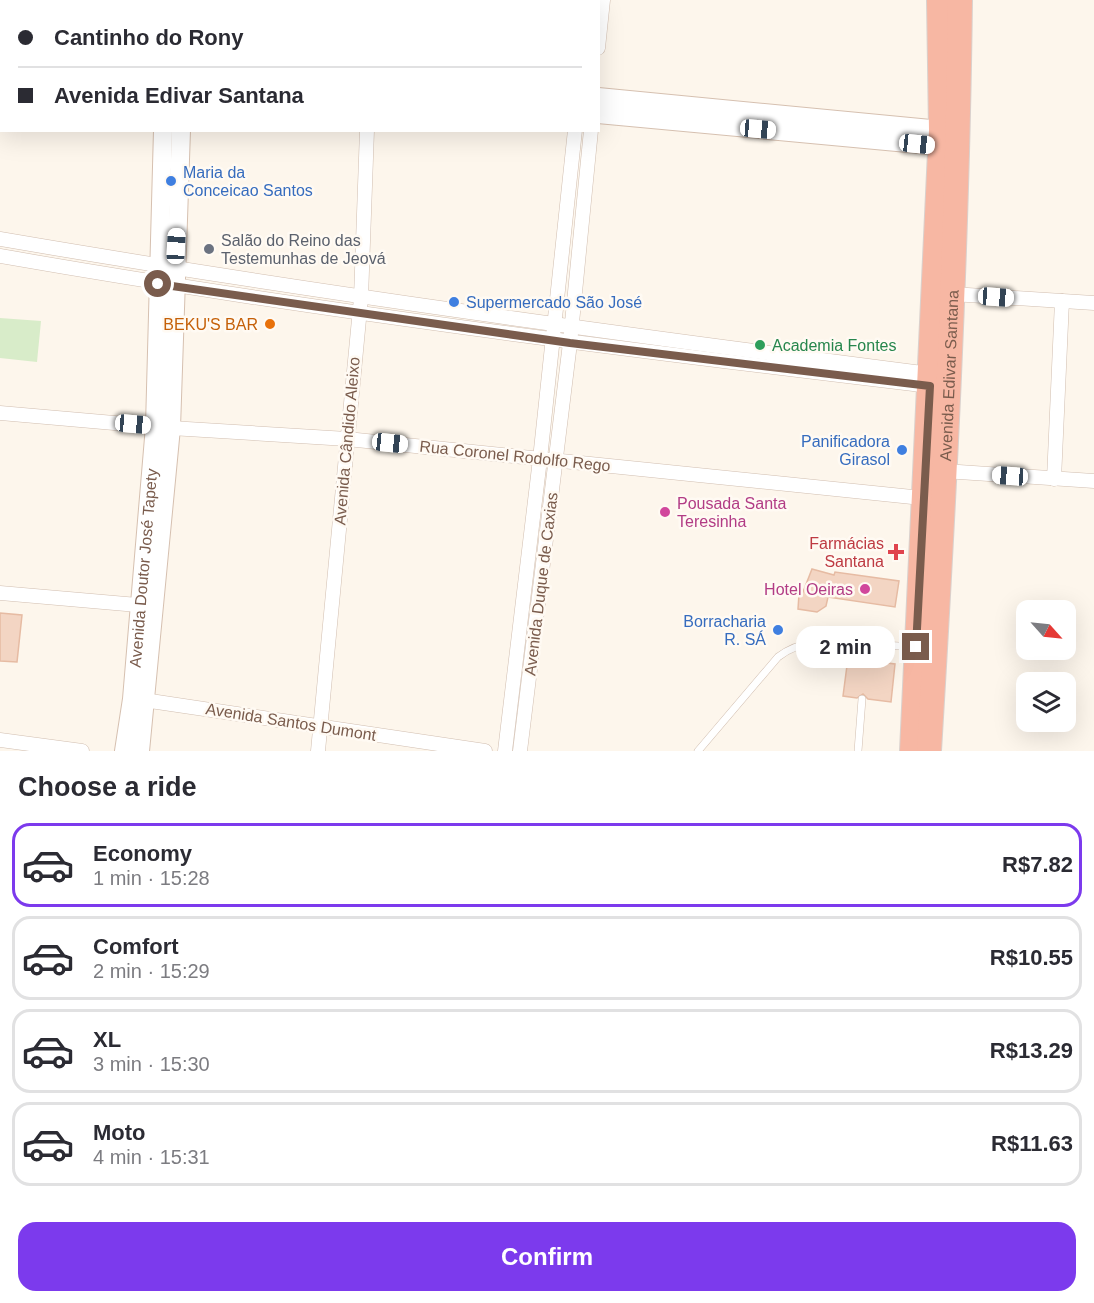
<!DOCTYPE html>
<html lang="en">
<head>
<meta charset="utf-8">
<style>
  :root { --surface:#fff; --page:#f7f7f7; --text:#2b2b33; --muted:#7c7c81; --line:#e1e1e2; --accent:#7c3aed }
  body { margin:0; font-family:Arial,sans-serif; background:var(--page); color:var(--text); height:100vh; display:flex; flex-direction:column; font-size:22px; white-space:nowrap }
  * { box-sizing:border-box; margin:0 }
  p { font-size:20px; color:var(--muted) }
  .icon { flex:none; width:33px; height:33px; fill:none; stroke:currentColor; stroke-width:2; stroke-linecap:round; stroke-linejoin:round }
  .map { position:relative; height:751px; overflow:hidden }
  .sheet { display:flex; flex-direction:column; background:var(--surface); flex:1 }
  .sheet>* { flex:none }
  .banner { position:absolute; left:0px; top:0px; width:600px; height:132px; box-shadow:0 6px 24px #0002; display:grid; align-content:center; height:132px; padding:0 18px; background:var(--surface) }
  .needle { width:39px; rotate:117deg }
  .controls { position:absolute; left:1016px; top:600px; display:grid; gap:12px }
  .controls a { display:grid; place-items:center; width:60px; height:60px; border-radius:12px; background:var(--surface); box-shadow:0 6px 24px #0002; font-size:30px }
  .end { position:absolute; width:27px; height:27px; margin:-14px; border:8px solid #7a5c4d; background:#fff; box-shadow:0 0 0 3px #fff }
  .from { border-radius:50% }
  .bubble { position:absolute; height:42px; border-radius:18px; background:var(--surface); box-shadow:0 6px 24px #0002; font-size:20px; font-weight:800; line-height:42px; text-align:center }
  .car { position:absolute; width:18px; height:36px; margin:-18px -9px; border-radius:8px; box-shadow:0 0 4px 2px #0007; background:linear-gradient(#fff 24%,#345 0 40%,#fff 0 76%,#345 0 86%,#fff 0) }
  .banner b { display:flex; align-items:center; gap:21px; height:57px; font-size:22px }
  .banner b+b { border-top:2px solid var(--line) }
  .banner i { width:15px; height:15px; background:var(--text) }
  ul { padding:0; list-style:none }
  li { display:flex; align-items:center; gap:18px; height:84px; margin:0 12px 9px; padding:0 6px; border:3px solid var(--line); border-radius:18px }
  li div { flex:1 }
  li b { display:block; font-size:22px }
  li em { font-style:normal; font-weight:800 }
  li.active { border-color:var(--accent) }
  li>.icon { width:54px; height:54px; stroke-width:1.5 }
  h2 { padding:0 18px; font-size:27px; line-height:72px }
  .action { display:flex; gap:12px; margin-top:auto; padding:12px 18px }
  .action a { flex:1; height:69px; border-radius:18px; background:var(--accent); color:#fff; font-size:24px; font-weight:800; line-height:69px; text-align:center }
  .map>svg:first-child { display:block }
  .green { fill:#d8ecc9 }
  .building { fill:#f3d5c3; stroke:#e6bba3; stroke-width:1.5 }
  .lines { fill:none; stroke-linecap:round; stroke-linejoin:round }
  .lane-casing { stroke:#d1beb0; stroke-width:8 }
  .street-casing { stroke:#d1beb0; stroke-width:15 }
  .secondary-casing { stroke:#d6c0b0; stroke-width:20 }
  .highway-casing { stroke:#dad1cd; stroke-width:26 }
  .lane { stroke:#fff; stroke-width:7 }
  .street { stroke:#fff; stroke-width:14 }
  .secondary { stroke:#fff; stroke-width:18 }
  .highway { stroke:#f7b7a3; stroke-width:24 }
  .route { stroke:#7a5c4d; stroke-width:8 }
  .shop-dot { fill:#3f7fe0; stroke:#fffaf3; stroke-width:2 }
  .worship-dot { fill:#6b7280; stroke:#fffaf3; stroke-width:2 }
  .food-dot { fill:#e8710a; stroke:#fffaf3; stroke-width:2 }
  .leisure-dot { fill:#2e9e5b; stroke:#fffaf3; stroke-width:2 }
  .hotel-dot { fill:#d1479c; stroke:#fffaf3; stroke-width:2 }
  .health-dot { fill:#e0444e; stroke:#fffaf3; stroke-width:2 }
  .labels { text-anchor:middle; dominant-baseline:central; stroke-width:5; stroke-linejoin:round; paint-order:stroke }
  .shop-label { font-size:16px; fill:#366cbe; stroke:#fffaf3; text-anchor:start }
  .worship-label { font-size:16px; fill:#5b616d; stroke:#fffaf3; text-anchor:start }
  .food-label { font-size:16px; fill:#c56008; stroke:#fffaf3; text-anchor:end }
  .leisure-label { font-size:16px; fill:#27864d; stroke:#fffaf3; text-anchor:start }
  .street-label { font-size:16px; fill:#7a5c4d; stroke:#fffaf3 }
  .hotel-label { font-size:16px; fill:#b23c85; stroke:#fffaf3; text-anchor:start }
  .health-label { font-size:16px; fill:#be3a42; stroke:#fffaf3; text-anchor:end }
</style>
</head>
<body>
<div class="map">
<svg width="1094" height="751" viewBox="0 0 1094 751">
  <rect width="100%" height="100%" fill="#fdf6ec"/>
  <polygon class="green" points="0,318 41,321 37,362 0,358"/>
  <g class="building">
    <polygon points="812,569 834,575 835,572 899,581 895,607 828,597 826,606 817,612 798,609 799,594 803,592"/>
    <polygon points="0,613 22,615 17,662 0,661"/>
    <polygon points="848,658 859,660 865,667 871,661 895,664 891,702 868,699 863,694 857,698 843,696"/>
  </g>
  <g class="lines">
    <g class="lane-casing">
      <g id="lane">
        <polyline points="865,661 868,644 914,647"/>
        <path d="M 698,751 L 778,657 C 805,636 836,642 868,644"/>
        <polyline points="858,751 862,699"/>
      </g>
    </g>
    <g class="street-casing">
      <g id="street">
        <polyline points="372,2 372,0"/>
        <polyline points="585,2 585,0"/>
        <polyline points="598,48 603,0"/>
        <path d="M 0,239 C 309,292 619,334 930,374"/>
        <path d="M 0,256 C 308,310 619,349 930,386"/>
        <polyline points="952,294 1094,303"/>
        <polyline points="0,413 171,428 347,439 922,498"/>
        <polyline points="944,471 1094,481"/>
        <polyline points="1054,479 1062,301"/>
        <polyline points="0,593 149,606"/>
        <polyline points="137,699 485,751"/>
        <polyline points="0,740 82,751"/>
        <polyline points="318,751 361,298 367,130"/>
        <polyline points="505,751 540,459 575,130"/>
        <polyline points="520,751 570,343 591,130"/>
      </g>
    </g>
    <g class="secondary-casing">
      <g id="secondary">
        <polyline points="169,2 169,0"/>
        <polyline points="187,2 187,0"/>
        <polyline points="0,37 2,37"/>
        <polyline points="0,54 2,54"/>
        <polyline points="598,97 941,130"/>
        <polyline points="598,114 940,146"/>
        <path id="s1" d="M 124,751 L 132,699 L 155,426 L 163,130"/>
        <polyline points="140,751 171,428 181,130"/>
      </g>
    </g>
    <g class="highway-casing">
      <g id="highway">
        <polyline points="912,751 941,130 939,0"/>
        <path id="s2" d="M 929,751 C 944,501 957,251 960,0"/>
      </g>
    </g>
    <use href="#lane" class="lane"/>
    <use href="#street" class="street"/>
    <use href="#secondary" class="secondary"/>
    <use href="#highway" class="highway"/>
  </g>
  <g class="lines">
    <polyline class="route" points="158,284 570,343 930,386 916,647"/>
  </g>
  <g class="shop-dot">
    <circle cx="171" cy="181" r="6"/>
    <circle cx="454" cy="302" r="6"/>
    <circle cx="902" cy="450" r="6"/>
    <circle cx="778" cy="630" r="6"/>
  </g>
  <circle class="worship-dot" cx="209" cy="249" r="6"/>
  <circle class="food-dot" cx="270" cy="324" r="6"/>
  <circle class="leisure-dot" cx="760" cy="345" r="6"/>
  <g class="hotel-dot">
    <circle cx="665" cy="512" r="6"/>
    <circle cx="865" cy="589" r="6"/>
  </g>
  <path class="health-dot" d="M893 543h6v6h6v6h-6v6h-6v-6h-6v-6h6z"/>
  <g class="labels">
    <g class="shop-label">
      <text x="183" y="172">Maria da<tspan x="183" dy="18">Conceicao Santos</tspan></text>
      <text x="466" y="302">Supermercado São José</text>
      <text x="890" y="441" text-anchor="end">Panificadora<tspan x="890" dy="18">Girasol</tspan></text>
      <text x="766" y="621" text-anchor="end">Borracharia<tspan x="766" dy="18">R. SÁ</tspan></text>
    </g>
    <g class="worship-label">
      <text x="221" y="240">Salão do Reino das<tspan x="221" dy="18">Testemunhas de Jeová</tspan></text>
    </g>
    <g class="food-label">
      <text x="258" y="324">BEKU'S BAR</text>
    </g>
    <g class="leisure-label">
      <text x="772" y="345">Academia Fontes</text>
    </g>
    <g class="street-label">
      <text stroke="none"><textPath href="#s2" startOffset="376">Avenida Edivar Santana</textPath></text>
      <text transform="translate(347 441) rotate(-85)">Avenida Cândido Aleixo</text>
      <text transform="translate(515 456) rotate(6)">Rua Coronel Rodolfo Rego</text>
      <text stroke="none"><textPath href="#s1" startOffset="184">Avenida Doutor José Tapety</textPath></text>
      <text transform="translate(541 584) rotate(-83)">Avenida Duque de Caxias</text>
      <text transform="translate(291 722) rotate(9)">Avenida Santos Dumont</text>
    </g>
    <g class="hotel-label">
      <text x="677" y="503">Pousada Santa<tspan x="677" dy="18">Teresinha</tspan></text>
      <text x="853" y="589" text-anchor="end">Hotel Oeiras</text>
    </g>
    <g class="health-label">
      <text x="884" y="543">Farmácias<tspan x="884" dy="18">Santana</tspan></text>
    </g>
  </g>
</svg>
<div class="controls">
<a><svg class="needle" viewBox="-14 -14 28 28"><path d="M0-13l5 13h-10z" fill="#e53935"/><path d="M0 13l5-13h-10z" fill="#7c7c81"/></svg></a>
<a><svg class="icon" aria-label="layers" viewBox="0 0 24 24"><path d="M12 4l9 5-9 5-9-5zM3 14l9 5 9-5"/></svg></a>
</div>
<i class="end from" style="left:158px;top:284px"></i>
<i class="end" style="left:916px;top:647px"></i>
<div class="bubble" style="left:796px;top:626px;width:99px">2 min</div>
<i class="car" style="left:758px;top:129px;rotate:95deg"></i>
<i class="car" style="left:917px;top:144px;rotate:96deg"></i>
<i class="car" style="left:176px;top:246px;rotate:3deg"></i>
<i class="car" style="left:996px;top:297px;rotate:94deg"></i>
<i class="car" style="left:133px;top:424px;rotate:95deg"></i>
<i class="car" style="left:390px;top:443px;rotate:96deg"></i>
<i class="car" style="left:1010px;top:476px;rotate:274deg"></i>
<div class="banner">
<b><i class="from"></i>Cantinho do Rony</b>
<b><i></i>Avenida Edivar Santana</b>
</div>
</div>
<section class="sheet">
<h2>Choose a ride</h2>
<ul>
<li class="active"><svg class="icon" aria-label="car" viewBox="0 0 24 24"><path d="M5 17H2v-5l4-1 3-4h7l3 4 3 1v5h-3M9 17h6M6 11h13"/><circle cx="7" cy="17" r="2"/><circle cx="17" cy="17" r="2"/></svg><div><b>Economy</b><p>1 min · 15:28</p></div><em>R$7.82</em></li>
<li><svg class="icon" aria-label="car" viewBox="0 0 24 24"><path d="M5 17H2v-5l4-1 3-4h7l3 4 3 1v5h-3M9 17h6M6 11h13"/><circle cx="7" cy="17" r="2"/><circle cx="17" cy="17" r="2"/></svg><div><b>Comfort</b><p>2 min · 15:29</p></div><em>R$10.55</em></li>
<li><svg class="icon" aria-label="car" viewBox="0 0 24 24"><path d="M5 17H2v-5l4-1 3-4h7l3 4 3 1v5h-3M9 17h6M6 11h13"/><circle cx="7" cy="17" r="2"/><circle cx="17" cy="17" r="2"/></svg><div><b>XL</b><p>3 min · 15:30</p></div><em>R$13.29</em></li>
<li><svg class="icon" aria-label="car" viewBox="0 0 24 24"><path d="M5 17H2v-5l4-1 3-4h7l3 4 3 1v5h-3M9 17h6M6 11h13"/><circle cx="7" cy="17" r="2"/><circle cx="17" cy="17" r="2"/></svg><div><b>Moto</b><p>4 min · 15:31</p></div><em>R$11.63</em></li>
</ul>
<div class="action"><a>Confirm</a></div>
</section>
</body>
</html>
